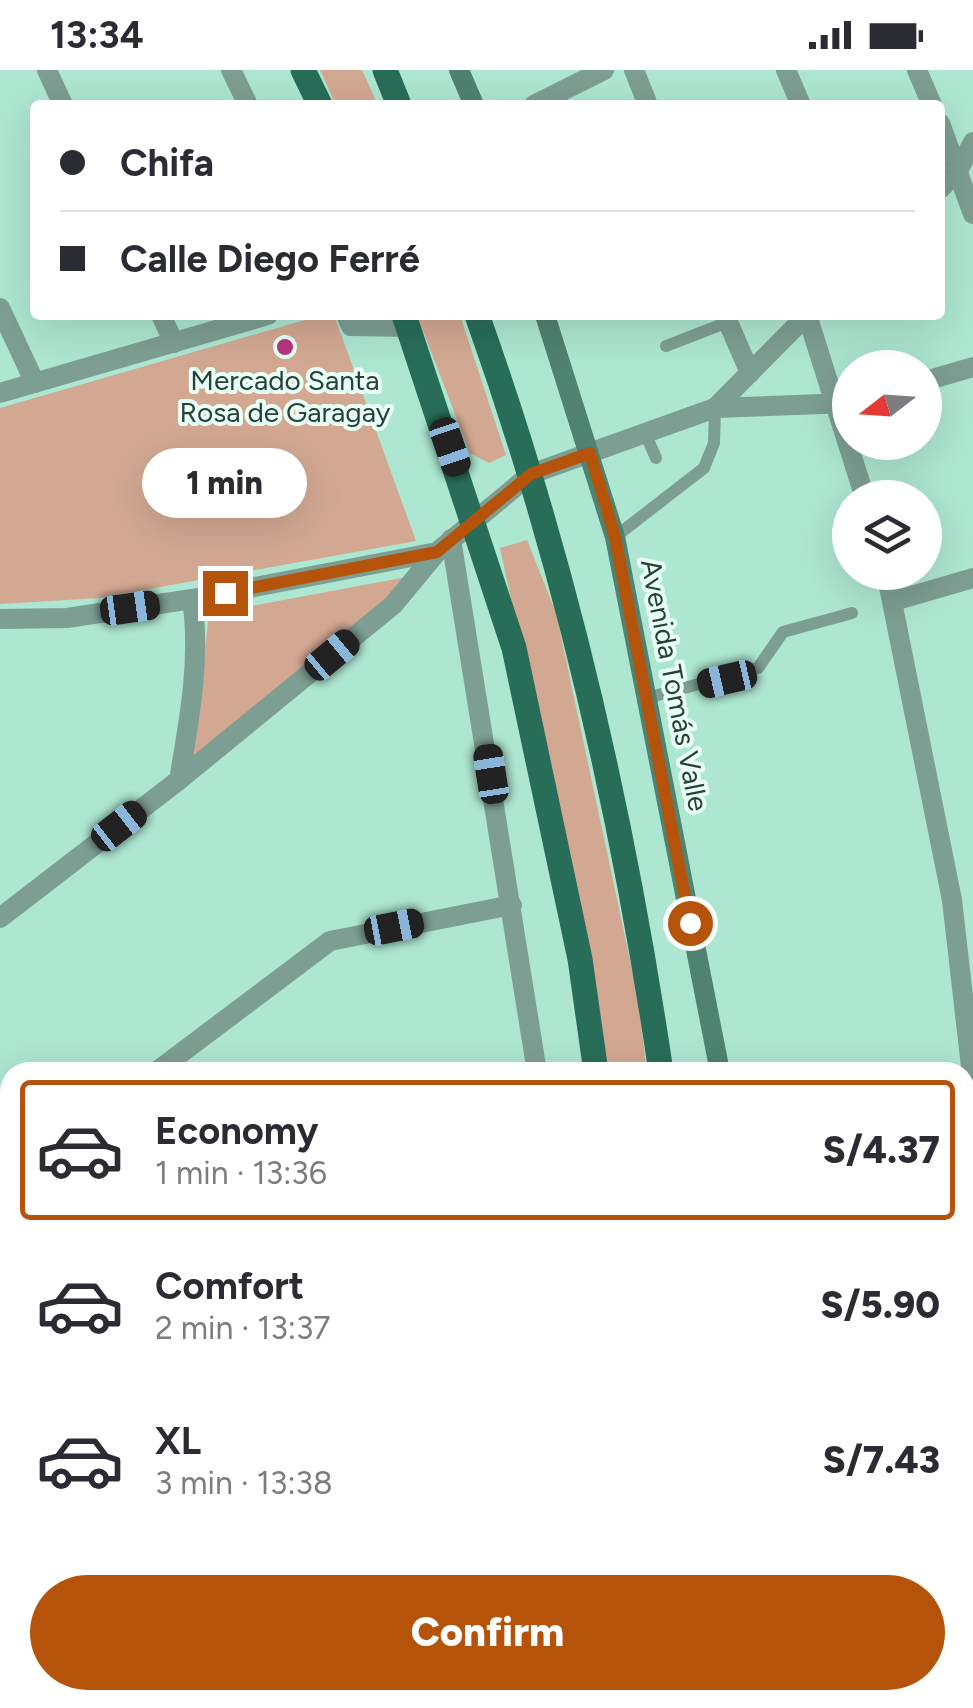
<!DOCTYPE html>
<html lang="en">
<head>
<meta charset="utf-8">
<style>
  :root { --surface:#fff; --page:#f7f7f7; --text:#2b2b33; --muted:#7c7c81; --line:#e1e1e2; --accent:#b45309 }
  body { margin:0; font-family:Figtree,sans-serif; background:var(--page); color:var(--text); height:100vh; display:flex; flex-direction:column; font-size:38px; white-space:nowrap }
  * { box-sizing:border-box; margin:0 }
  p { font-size:32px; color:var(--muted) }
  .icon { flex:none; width:55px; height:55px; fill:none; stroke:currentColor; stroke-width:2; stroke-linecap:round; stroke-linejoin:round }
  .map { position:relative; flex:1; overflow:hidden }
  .details { position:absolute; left:0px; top:992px; width:975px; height:648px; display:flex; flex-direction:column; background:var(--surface); border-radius:30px 30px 0 0; box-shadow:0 10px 40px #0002 }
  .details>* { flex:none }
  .guide { position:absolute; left:30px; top:30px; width:915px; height:220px; border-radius:10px; box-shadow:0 10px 40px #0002; display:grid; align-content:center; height:220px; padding:0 30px; background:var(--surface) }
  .needle { width:65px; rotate:253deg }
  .buttons { position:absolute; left:832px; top:280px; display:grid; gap:20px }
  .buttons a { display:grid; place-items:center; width:110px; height:110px; border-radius:50%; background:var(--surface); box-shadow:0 10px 40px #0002; font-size:50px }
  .end { position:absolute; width:45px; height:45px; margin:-22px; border:12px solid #b45309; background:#fff; box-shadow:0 0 0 5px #fff }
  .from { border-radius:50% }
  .bubble { position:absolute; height:70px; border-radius:35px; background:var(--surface); box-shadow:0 10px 40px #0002; font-size:32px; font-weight:800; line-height:70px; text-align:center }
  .car { position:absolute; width:30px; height:60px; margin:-30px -15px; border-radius:12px; box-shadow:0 0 8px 2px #0007; background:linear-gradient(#222 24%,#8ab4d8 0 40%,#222 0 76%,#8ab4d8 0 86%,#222 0) }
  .guide b { display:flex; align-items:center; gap:35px; height:95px; font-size:38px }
  .guide b+b { border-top:2px solid var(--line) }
  .guide i { width:25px; height:25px; background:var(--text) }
  ul { padding:18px 0 0; list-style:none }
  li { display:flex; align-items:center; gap:30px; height:140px; margin:0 20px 15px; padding:0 10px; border:5px solid transparent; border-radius:10px }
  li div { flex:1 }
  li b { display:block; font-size:38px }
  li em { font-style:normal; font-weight:800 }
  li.active { border-color:var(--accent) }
  li>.icon { width:90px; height:90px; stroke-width:1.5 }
  .primary-button { display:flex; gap:20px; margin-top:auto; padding:20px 30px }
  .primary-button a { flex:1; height:115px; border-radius:60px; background:var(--accent); color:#fff; font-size:40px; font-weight:800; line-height:115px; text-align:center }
  .status { display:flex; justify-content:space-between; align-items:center; height:70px; padding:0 50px; background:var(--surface); direction:ltr }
  .status svg { height:28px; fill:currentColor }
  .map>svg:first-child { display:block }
  .green { fill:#d2a892 }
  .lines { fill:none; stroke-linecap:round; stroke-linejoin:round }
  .service { stroke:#7d9e92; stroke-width:12 }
  .pedestrian { stroke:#7d9e92; stroke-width:20 }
  .minor { stroke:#7d9e92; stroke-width:20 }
  .secondary { stroke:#4f8270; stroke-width:20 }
  .primary { stroke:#286d58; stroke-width:25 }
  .route { stroke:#b45309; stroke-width:12 }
  .poi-dot { fill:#b7357e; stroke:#e8fff6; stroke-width:4 }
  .labels { text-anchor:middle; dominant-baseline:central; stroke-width:8; stroke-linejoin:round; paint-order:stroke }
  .poi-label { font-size:28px; fill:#2a4138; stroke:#e8fff6 }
  .street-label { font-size:28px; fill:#2a4138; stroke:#e8fff6 }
</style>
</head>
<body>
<div class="status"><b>13:34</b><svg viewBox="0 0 49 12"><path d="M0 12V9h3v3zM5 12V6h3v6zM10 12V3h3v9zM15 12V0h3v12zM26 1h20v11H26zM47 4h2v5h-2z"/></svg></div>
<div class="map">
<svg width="973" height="1638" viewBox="0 0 973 1638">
  <rect width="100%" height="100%" fill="#ade6d1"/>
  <g class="green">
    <polygon points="320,0 362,0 378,35 336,35"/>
    <polygon points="322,245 334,245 416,471 99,528 0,534 0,338"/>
    <polygon points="417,245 460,245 506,385 489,393 470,383"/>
    <polygon points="527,470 556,543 637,923 647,1002 603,1002 585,869 500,478"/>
    <polygon points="412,506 192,693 209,544"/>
    <polygon points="67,1630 329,1630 330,1638 56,1638"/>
  </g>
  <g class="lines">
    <g class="service">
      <polyline points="666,276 728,252"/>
      <polyline points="645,363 656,388"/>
      <polyline points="615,467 704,398 714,373 715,338"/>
      <polyline points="647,628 758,598 783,562 852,543"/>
      <polyline points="830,1630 830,1638"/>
      <polyline points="902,1630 905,1638"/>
      <polyline points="794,1638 806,1630"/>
    </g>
    <polyline class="pedestrian" points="0,1429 10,1442"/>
    <g class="minor">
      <polyline points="47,0 63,35"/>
      <polyline points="231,0 248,35"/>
      <polyline points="634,0 648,35"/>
      <polyline points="786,0 801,35"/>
      <polyline points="917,0 932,35"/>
      <polyline points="534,35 604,0"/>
      <polyline points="940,53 973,144"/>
      <polyline points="940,119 959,99 973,72"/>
      <polyline points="0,238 35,313"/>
      <polyline points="161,245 174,273"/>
      <polyline points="346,245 351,256 408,257"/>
      <polyline points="725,245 750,303"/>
      <polyline points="807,245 865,428"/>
      <polyline points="925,311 973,297"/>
      <polyline points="0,323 268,245"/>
      <polyline points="715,338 807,245"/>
      <polyline points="451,469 537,1002"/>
      <polyline points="886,502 952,830 973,1014"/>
      <polyline points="894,531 973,508"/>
      <polyline points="0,549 67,548 192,529 437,482 531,404 715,338 850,333"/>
      <path d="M 179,710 C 189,651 201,589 192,529"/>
      <polyline points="0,848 179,710 393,535 437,482"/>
      <polyline points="156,1002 330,871 512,835"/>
      <polyline points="965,1035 973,1034"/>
      <polyline points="0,1121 10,1114"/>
      <polyline points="0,1394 10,1387"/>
      <polyline points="349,1630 350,1638"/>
      <polyline points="588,1630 589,1638"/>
      <polyline points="27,1638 38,1630"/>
    </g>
    <g class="secondary">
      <polyline points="459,0 474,35"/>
      <polyline points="545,245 615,467 720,1002"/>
      <polyline points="775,1630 776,1638"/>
    </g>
    <g class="primary">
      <polyline points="303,0 320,35"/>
      <polyline points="385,0 399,35"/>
      <polyline points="404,245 514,578 580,889 596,1002"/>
      <path d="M 477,245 C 565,491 623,744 661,1002"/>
      <polyline points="646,1630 646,1638"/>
      <polyline points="714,1630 715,1638"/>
    </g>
  </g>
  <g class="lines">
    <polyline class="route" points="225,523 437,482 531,404 590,383 615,467 690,853"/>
  </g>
  <circle class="poi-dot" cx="285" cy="277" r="10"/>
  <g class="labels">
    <g class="poi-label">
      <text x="285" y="310">Mercado Santa<tspan x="285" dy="32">Rosa de Garagay</tspan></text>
    </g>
    <g class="street-label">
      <text transform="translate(675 615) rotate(79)">Avenida Tomás Valle</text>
    </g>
  </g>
</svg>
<div class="buttons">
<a><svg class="needle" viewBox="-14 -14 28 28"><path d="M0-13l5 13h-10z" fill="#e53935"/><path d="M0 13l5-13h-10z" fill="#7c7c81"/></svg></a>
<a><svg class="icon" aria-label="layers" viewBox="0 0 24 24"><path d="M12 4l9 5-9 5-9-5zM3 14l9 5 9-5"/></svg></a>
</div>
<i class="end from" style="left:690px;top:853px"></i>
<i class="end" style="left:225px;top:523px"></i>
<div class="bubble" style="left:142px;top:378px;width:165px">1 min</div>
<i class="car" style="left:450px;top:377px;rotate:161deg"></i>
<i class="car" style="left:130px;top:538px;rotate:82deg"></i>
<i class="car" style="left:332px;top:585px;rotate:50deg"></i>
<i class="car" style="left:727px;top:609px;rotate:257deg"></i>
<i class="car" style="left:491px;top:704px;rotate:351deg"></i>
<i class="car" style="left:119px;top:756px;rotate:52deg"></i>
<i class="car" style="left:394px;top:857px;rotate:79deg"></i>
<div class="guide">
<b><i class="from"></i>Chifa</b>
<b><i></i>Calle Diego Ferré</b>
</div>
<section class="details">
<ul>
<li class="active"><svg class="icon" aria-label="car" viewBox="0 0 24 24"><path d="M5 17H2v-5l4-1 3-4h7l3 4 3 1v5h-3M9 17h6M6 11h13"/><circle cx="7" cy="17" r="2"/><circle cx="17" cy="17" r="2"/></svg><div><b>Economy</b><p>1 min · 13:36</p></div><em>S/4.37</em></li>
<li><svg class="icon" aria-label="car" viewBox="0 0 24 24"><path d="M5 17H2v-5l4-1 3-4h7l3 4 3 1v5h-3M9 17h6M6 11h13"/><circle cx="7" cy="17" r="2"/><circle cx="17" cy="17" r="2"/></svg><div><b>Comfort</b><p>2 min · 13:37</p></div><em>S/5.90</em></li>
<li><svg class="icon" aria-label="car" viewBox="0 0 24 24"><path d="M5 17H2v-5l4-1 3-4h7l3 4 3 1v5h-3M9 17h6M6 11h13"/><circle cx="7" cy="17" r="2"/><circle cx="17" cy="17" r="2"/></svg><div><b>XL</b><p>3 min · 13:38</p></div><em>S/7.43</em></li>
</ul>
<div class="primary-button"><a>Confirm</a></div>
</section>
</div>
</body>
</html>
